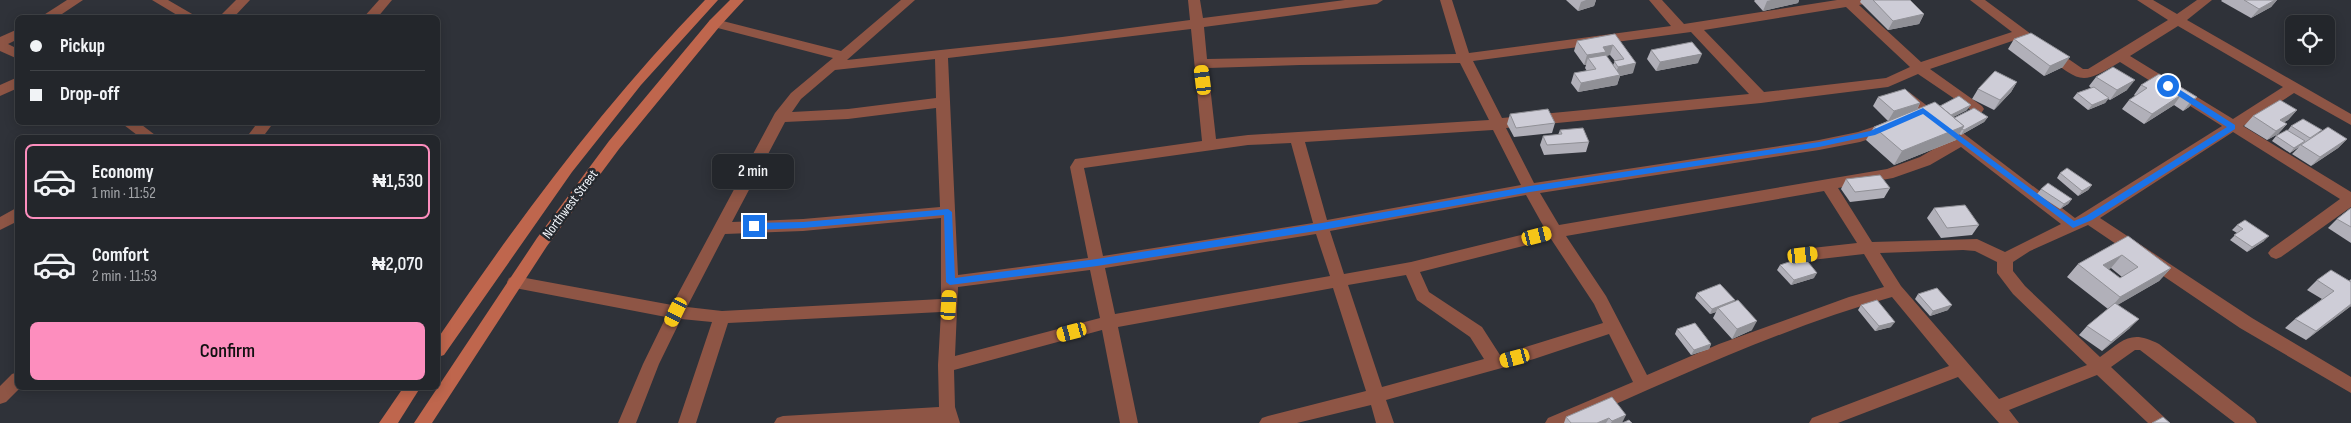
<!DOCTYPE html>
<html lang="en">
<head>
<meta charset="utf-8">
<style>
  :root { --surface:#23262b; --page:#2f3237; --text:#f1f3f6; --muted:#a3a5a9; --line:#404347; --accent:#fd8ebe }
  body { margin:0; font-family:"Sofia Sans Condensed",sans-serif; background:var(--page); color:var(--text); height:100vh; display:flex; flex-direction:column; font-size:19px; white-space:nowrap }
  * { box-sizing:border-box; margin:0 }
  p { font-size:16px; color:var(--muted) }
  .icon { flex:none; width:28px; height:28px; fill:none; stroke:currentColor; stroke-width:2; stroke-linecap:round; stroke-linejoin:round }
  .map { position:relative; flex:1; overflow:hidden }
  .side { position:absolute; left:15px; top:135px; width:425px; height:255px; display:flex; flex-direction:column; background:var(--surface); border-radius:8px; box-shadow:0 2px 12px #0003,0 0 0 1px var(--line) }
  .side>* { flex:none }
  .guide { position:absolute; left:15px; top:15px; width:425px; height:110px; border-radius:8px; box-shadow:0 2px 12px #0003,0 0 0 1px var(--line); display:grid; align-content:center; height:110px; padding:0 15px; background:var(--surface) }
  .controls { position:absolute; left:2285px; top:15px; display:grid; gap:10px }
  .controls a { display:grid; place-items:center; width:50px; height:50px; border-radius:8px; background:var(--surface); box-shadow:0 2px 12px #0003,0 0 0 1px var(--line); font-size:25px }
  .end { position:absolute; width:22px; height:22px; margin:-11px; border:6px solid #1a73e8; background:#fff; box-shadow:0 0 0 2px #fff }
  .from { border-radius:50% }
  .bubble { position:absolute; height:35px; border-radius:8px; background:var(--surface); box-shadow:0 2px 12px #0003,0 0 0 1px var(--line); font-size:16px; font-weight:600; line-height:35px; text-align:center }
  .car { position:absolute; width:15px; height:30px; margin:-15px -8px; border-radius:6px; box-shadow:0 0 4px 1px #0007; background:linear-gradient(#f5c518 24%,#345 0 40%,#f5c518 0 76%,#345 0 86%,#f5c518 0) }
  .guide b { display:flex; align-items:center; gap:18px; height:48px; font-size:19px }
  .guide b+b { border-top:1px solid var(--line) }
  .guide i { width:12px; height:12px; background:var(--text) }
  ul { padding:9px 0 0; list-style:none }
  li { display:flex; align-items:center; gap:15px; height:75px; margin:0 10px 8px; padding:0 5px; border:2px solid transparent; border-radius:8px }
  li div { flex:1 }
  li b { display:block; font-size:19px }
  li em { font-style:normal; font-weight:600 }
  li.current { border-color:var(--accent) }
  li>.icon { width:45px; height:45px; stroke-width:1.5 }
  .button { display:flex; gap:10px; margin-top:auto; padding:10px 15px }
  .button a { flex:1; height:58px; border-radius:8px; background:var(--accent); color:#111; font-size:20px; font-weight:600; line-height:58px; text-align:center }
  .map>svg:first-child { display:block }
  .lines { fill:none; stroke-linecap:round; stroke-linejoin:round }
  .street { fill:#8e5545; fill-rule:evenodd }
  .secondary { fill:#bf664d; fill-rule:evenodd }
  .wall { fill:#b1b0b9; fill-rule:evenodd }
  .shaded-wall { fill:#909096 }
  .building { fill:#cecdd7; stroke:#909096; fill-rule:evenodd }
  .route { fill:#1a73e8 }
  .labels { text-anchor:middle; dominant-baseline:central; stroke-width:5; stroke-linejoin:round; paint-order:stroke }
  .street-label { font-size:14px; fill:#f1f4f9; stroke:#25292f }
</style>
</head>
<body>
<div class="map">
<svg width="2351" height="423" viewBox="0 0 2351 423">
  <rect width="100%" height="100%" fill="#2f3239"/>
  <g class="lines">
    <g class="street">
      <polygon points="67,0 83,0 56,18 39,18"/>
      <polygon points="152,0 168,0 199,18 182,18"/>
      <polygon points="236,0 250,0 233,18 218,18"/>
      <polygon points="379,0 392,0 377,18 363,18"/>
      <path d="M 901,0 L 915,0 L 847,60 L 1062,37 L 1190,20 L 1188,0 L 1200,0 L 1203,18 L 1345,0 L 1383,0 L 1377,4 L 1204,27 L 1207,59 L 1456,54 L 1440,0 L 1452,0 L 1469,53 L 1671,26 L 1649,0 L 1662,0 L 1684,24 L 1837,0 L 1869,0 L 1868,3 L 1859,5 L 1921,62 L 2012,32 L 1970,0 L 1985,0 L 2035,37 L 2028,41 L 2021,38 L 1930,69 L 1982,106 L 1984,109 L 1982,112 L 1977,114 L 1918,74 L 1888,87 L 1761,103 L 1506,128 L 1534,183 L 1819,140 L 1858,132 L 1888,122 L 1893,123 L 1895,127 L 1893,131 L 1860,142 L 1819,150 L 1540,193 L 1559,225 L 1887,169 L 1920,157 L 1951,139 L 1899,98 L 1897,95 L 1904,90 L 1909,92 L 2075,218 L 2222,126 L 2120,62 C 2079,87 2081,81 2044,55 L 2042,52 L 2044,49 L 2054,49 L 2083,69 L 2088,69 L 2168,20 L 2137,0 L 2153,0 L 2177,14 L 2197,0 L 2212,0 L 2187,20 L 2351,114 L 2351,125 L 2294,93 L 2243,126 L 2351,192 L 2351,207 L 2281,257 L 2276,259 L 2271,257 L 2268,253 L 2271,249 L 2340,199 L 2233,132 L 2100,218 L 2252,318 L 2351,377 L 2351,393 L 2240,328 L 2088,225 L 2030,251 L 2013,262 L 2013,271 L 2025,286 L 2100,357 C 2123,340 2131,329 2159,344 L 2254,418 L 2257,423 L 2235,423 L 2140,350 L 2135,350 L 2111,367 L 2165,418 L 2168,423 L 2148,423 L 2097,375 L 2009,410 L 2019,423 L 1999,423 L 1958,377 L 1838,423 L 1809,423 L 1812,418 L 1949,366 L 1892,297 C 1781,328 1677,378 1572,423 L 1545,423 L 1548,418 L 1633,382 L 1609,334 L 1534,359 L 1386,400 L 1394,423 L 1376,423 L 1371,405 L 1297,423 L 1259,423 L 1262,418 L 1268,416 L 1366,391 L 1333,288 L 1118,327 L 1138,423 L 1120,423 L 1102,330 L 954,370 L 955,407 L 960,423 L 774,423 L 777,418 L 783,416 L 939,407 L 938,365 L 941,312 L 728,323 L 696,423 L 678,423 L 712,322 L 681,319 L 659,364 L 636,423 L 618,423 L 643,364 L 666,317 L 515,288 L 509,286 L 507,282 L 509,278 L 515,276 L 672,305 L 775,113 L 791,93 L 833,58 L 710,26 L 708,23 L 710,20 L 715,19 L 841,51 ZM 1846,7 L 1910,67 L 1886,78 L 1764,92 L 1704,30 ZM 2178,26 L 2283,87 L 2233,119 L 2130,56 ZM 1191,29 L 1202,141 L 1075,159 L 1070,167 L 1088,258 L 958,275 L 948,58 ZM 1691,32 L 1749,94 L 1502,118 L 1473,61 ZM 935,59 L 936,98 L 848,109 L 792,112 L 801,99 L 835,70 ZM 1460,63 L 1489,120 L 1248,135 L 1216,139 L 1208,68 L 1300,65 ZM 936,108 L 940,207 L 803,219 L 732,222 L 785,122 L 848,119 ZM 1493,130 L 1521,185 L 1327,220 L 1305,142 ZM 1291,143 L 1313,223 L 1103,256 L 1084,168 L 1248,145 ZM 1961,147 L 2061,224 L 2005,252 L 1977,239 L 1872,242 L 1838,188 L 1893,178 L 1930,165 ZM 1824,191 L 1857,243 L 1803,249 L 1798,251 L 1795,255 L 1798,259 L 1803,261 L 1864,254 L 1884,287 L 1849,297 L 1719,344 L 1647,375 L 1606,296 L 1566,236 ZM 1526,195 L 1545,229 L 1411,262 L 1344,274 L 1330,231 ZM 941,218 L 941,299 L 722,311 L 687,307 L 725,234 L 803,231 ZM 1316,234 L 1330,276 L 1115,314 L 1105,268 ZM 1551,239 L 1594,304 L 1603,323 L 1500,355 L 1482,327 L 1429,292 L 1420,272 ZM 1963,250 L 1975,251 L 1997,262 L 1997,273 L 2013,294 L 2087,365 L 1999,399 L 1901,286 L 1880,253 ZM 1090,270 L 1100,318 L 955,356 L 958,287 ZM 1406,275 L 1417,300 L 1470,337 L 1484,359 L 1382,387 L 1348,285 Z"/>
      <polygon points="18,29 18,39 8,44 18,49 18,59 0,51 0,37"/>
      <polygon points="18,77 18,88 0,96 0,85"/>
      <polygon points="120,122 138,122 159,138 141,138"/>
      <polygon points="258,122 274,122 262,138 246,138"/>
      <polygon points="18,207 18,221 0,230 0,217"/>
      <polygon points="18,372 18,388 20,388 6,402 0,404 0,386 12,374"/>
    </g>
    <g class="secondary">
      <path d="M 705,0 L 718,0 L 641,85 L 572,172 L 444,355 L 438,357 L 438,338 C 519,219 604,104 705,0 Z"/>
      <polygon points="730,0 744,0 720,26 619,149 547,246 432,423 414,423 537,238 609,141 710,20"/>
      <polygon points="403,388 420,388 398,423 379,423"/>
    </g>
  </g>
  <g class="wall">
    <polygon points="1566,0 1596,0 1594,6 1578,11"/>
    <polygon points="1755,0 1799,0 1798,3 1763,11 1754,1"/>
    <polygon points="1861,0 1910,0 1924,14 1919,24 1888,30 1860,2"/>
    <polygon points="2222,0 2277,0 2271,7 2251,18 2221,1"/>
    <path d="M 1615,34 L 1633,73 L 1620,76 L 1617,85 L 1578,92 L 1571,83 L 1574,73 L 1587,71 L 1585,68 L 1586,65 L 1584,65 L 1574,51 L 1577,41 ZM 1610,55 L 1615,61 L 1613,65 L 1606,56 Z"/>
    <polygon points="2014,39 2063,67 2044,76 2008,49"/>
    <polygon points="1651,50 1698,63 1656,71 1647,59"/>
    <polygon points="2096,77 2127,90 2110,100 2108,99 2105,103 2088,110 2073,98 2077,93 2091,88 2089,86"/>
    <polygon points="2017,82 2011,92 1994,110 1972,99 1978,89"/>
    <polygon points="2141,85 2197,97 2189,107 2183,111 2174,105 2144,124 2122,109 2129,100 2135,96 2134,95"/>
    <polygon points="1878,97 1920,103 1917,110 1940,106 1967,110 1953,117 1954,118 1988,117 1984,122 1961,135 1959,134 1956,140 1894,165 1866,140 1874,127 1888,121 1873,106"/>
    <polygon points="2297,110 2288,120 2284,122 2287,124 2278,134 2267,140 2244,126 2253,116"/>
    <polygon points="1510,114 1555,123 1552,133 1514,137 1507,124"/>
    <polygon points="2291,126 2320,133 2347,139 2338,148 2311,166 2292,154 2299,147 2290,153 2272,141 2276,136 2288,130"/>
    <polygon points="1560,130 1589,142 1586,152 1544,155 1540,145 1543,136 1558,135"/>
    <polygon points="2060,173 2092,185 2088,190 2078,196 2057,178"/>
    <polygon points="1846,179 1890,188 1884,198 1850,202 1841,189"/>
    <polygon points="2041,189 2072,199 2068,204 2060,209 2037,194"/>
    <polygon points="1934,208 1979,225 1972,235 1941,238 1927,218"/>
    <polygon points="2351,208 2351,243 2328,228 2337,219"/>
    <polygon points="2237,225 2264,241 2247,252 2230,240 2237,233 2232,230"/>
    <path d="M 2128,236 L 2171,268 L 2159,281 L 2117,305 L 2130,328 L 2102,351 L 2079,335 L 2087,326 L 2108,309 L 2067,277 L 2078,264 ZM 2111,268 L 2122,277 L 2120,278 L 2108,269 Z"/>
    <polygon points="1780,265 1814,278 1791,285 1777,270"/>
    <polygon points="2351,279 2351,306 2306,340 2285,328 2295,319 2322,299 2307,290 2317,280 2349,281"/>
    <polygon points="1697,293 1734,302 1752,330 1732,339 1713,318 1716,312 1710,314 1695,298"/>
    <polygon points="1918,294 1948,310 1930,316 1915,299"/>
    <polygon points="1861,305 1891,327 1875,331 1858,310"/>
    <polygon points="1677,329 1711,344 1709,349 1691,355 1675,334"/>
    <polygon points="1612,397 1622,423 1632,423 1564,423 1566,417"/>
  </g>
  <g class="shaded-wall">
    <polygon points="1586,0 1596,0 1594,6 1578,11 1581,2"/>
    <polygon points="1771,0 1799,0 1798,3 1763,11 1767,1"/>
    <polygon points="2275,0 2277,0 2271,7 2251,18 2259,9"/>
    <polygon points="1924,14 1919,24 1888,30 1893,21"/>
    <polygon points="1613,45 1610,55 1588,58 1586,65 1584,65 1587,55 1603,47"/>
    <polygon points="1702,54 1698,63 1656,71 1660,62"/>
    <polygon points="2070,57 2063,67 2044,76 2050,66"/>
    <polygon points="1636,63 1633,73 1620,76 1617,85 1578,92 1581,83 1615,76 1618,67"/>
    <polygon points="2135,80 2127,90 2110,100 2117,90"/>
    <polygon points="2017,82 2011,92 1994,110 2000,100"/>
    <polygon points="2181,95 2174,105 2144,124 2152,114"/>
    <polygon points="2197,97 2189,107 2183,111 2191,101"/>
    <polygon points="2109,98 2105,103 2088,110 2092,105"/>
    <polygon points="1920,103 1915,113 1888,121 1894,111"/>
    <polygon points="1971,105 1967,110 1944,122 1947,117"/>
    <polygon points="2297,110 2288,120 2272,130 2280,120"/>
    <polygon points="1988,117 1984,122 1961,135 1964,130"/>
    <polygon points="2287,124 2278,134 2267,140 2276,131"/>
    <polygon points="1964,126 1956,140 1894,165 1902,151"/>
    <polygon points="2347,139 2338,148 2311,166 2320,157"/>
    <polygon points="2305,141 2301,145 2290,153 2294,148"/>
    <polygon points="2092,185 2088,190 2078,196 2082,191"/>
    <polygon points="2072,199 2068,204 2060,209 2064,204"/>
    <polygon points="2269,236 2264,241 2247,252 2252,247"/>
    <polygon points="2122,255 2111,268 2095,277 2103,265"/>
    <polygon points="2171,268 2159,281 2109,310 2120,297"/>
    <polygon points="1817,273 1814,278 1791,285 1794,280"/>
    <polygon points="1735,300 1732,305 1718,308 1716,312 1710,314 1712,309"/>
    <polygon points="2351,304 2351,306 2306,340 2316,331"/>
    <polygon points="1952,305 1948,310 1930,316 1933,311"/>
    <polygon points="2139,319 2130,328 2102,351 2111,342"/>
    <polygon points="1757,321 1752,330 1732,339 1737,329"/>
    <polygon points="1895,322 1891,327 1875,331 1879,326"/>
    <polygon points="1711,344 1709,349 1691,355 1694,350"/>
    <polygon points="1626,415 1622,423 1611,423 1612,421"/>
    <polygon points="1609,418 1606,423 1597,423"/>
  </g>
  <g class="building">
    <polygon points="1873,0 1910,0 1924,14 1893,21"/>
    <polygon points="2244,0 2275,0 2259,9"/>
    <polygon points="2031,33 2070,57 2050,66 2014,39"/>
    <polygon points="1615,34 1636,63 1618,67 1614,61 1624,59 1613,45 1603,47 1606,52 1587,55 1577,41"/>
    <polygon points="1692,42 1702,54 1660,62 1651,50"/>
    <polygon points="1606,55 1620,75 1581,83 1574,73 1596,69 1588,58"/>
    <polygon points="2113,67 2135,80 2117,90 2096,77"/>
    <polygon points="1995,71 2017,82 2000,100 1978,89"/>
    <polygon points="2159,74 2197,97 2191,101 2181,95 2152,114 2129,100 2147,88 2141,85"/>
    <polygon points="2094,87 2109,98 2092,105 2077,93"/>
    <polygon points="1905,89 1920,103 1894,111 1878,97"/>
    <polygon points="1959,96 1971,105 1951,115 1940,106"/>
    <polygon points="2280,100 2297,110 2280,120 2287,124 2276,131 2253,116"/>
    <polygon points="1935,102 1964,126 1902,151 1874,127"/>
    <polygon points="1974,108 1988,117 1964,130 1962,129 1964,126 1954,118"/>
    <polygon points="1548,109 1555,123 1516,128 1510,114"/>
    <polygon points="2303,119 2322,130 2310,138 2291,126"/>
    <polygon points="2328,127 2347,139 2320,157 2301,145"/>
    <polygon points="1583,128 1589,142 1547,145 1543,136 1562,134 1560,130"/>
    <polygon points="2287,130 2305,141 2294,148 2276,136"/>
    <polygon points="2067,168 2092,185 2082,191 2060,173"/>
    <polygon points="1880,175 1890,188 1855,192 1846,179"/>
    <polygon points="2048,183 2072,199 2064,204 2041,189"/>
    <polygon points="1965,205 1979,225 1947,228 1934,208"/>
    <polygon points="2351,208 2351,227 2337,219"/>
    <polygon points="2245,220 2269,236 2252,247 2234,235 2243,229 2237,225"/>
    <path d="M 2128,236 L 2171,268 L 2120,297 L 2078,264 ZM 2122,255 L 2138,267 L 2120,278 L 2103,265 Z"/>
    <polygon points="1804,257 1817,273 1794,280 1780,265"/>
    <polygon points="2331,270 2351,282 2351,304 2316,331 2295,319 2334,291 2317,280"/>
    <polygon points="1720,284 1735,300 1712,309 1697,293"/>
    <polygon points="1937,288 1952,305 1933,311 1918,294"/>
    <polygon points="1738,300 1757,321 1737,329 1718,308"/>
    <polygon points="1877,300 1895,322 1879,326 1861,305"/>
    <polygon points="2115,303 2139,319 2111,342 2087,326"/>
    <polygon points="1695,323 1711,344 1694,350 1677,329"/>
    <polygon points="1612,397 1626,415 1612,421 1609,418 1597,423 1571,423 1566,417"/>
    <polygon points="2163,417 2170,423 2152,423"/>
    <polygon points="1629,420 1632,423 1622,423"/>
  </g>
  <polygon class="route" points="2166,84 2171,84 2235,125 2235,129 2092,220 2073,228 1923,114 1875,135 1819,147 1530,192 1322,230 1097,266 950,285 946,282 944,215 803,228 754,230 750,226 754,223 803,222 948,209 952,212 955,278 1097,259 1322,223 1530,186 1819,142 1870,131 1923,108 2074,221 2086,216 2227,127 2166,88"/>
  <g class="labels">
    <g class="street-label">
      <text transform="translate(570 204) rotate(-53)">Northwest Street</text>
    </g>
  </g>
</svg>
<div class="controls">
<a><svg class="icon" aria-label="locate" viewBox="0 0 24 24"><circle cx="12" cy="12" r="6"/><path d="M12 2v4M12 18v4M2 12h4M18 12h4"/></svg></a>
</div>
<i class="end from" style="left:2168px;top:86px"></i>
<i class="end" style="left:754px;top:226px"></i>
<div class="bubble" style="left:712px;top:154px;width:82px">2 min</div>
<i class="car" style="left:1203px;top:80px;rotate:353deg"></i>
<i class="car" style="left:1537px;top:236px;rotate:76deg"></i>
<i class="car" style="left:1803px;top:255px;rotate:84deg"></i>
<i class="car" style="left:949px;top:305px;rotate:4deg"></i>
<i class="car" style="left:676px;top:312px;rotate:206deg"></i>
<i class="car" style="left:1072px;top:332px;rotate:255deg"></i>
<i class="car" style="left:1515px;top:358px;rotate:255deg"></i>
<div class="guide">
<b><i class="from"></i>Pickup</b>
<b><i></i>Drop-off</b>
</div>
<section class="side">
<ul>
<li class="current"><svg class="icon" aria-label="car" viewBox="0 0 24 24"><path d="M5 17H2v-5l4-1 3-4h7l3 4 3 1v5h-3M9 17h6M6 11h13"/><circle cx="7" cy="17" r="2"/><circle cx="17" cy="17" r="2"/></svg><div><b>Economy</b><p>1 min · 11:52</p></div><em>₦1,530</em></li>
<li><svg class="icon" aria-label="car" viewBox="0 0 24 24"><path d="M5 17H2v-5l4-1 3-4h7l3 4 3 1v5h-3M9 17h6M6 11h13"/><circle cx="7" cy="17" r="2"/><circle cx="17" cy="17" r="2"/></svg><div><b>Comfort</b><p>2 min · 11:53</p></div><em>₦2,070</em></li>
</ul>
<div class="button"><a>Confirm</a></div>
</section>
</div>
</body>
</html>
